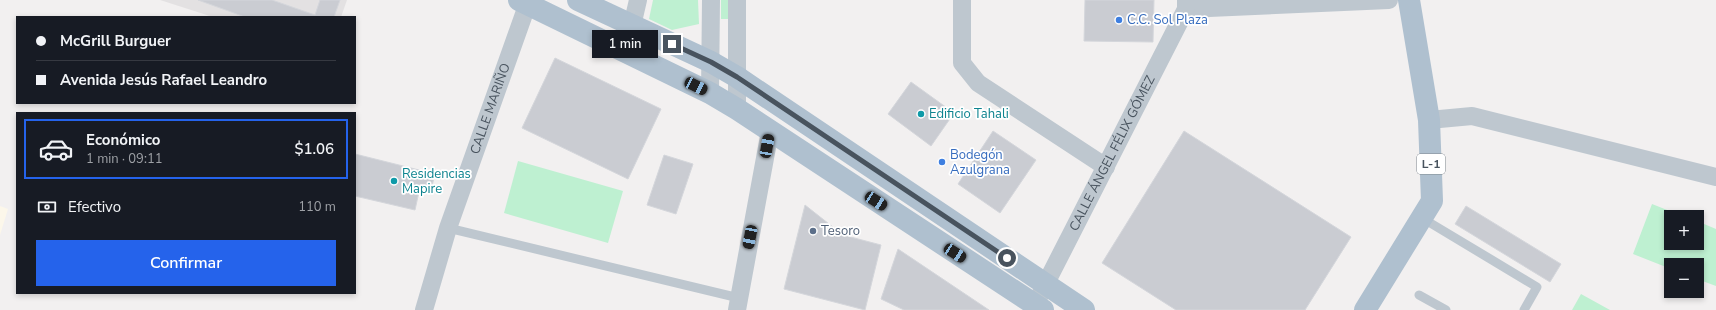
<!DOCTYPE html>
<html lang="es">
<head>
<meta charset="utf-8">
<style>
  :root { --surface:#171b24; --page:#20242c; --text:#f1f3f6; --muted:#9ea1a6; --line:#363941; --accent:#2563eb }
  body { margin:0; font-family:"Nunito Sans",sans-serif; background:var(--page); color:var(--text); height:100vh; display:flex; flex-direction:column; font-size:15px; white-space:nowrap }
  * { box-sizing:border-box; margin:0 }
  p { font-size:13px; color:var(--muted) }
  .icon { flex:none; width:22px; height:22px; fill:none; stroke:currentColor; stroke-width:2; stroke-linecap:round; stroke-linejoin:round }
  .map { position:relative; flex:1; overflow:hidden }
  .side { position:absolute; left:16px; top:112px; width:340px; height:182px; display:flex; flex-direction:column; background:var(--surface); border-radius:0px; box-shadow:0 2px 6px #0003 }
  .side>* { flex:none }
  .guide { position:absolute; left:16px; top:16px; width:340px; height:88px; border-radius:0px; box-shadow:0 2px 6px #0003; display:grid; align-content:center; height:88px; padding:0 20px; background:var(--surface) }
  .controls { position:absolute; left:1664px; top:210px; display:grid; gap:8px }
  .controls a { display:grid; place-items:center; width:40px; height:40px; border-radius:0px; background:var(--surface); box-shadow:0 2px 6px #0003; font-size:20px }
  .end { position:absolute; width:18px; height:18px; margin:-9px; border:5px solid #48535e; background:#fff; box-shadow:0 0 0 2px #fff }
  .from { border-radius:50% }
  .bubble { position:absolute; height:28px; border-radius:0px; background:var(--surface); box-shadow:0 2px 6px #0003; font-size:13px; font-weight:600; line-height:28px; text-align:center }
  .car { position:absolute; width:12px; height:24px; margin:-12px -6px; border-radius:5px; box-shadow:0 0 3px 1px #0007; background:linear-gradient(#222 24%,#8ab4d8 0 40%,#222 0 76%,#8ab4d8 0 86%,#222 0) }
  .guide b { display:flex; align-items:center; gap:14px; height:38px; font-size:15px }
  .guide b+b { border-top:1px solid var(--line) }
  .guide i { width:10px; height:10px; background:var(--text) }
  ul { padding:7px 0 0; list-style:none }
  li { display:flex; align-items:center; gap:12px; height:60px; margin:0 8px 6px; padding:0 12px; border:2px solid transparent; border-radius:0px }
  li div { flex:1 }
  li b { display:block; font-size:15px }
  li em { font-style:normal; font-weight:600 }
  li.current { border-color:var(--accent) }
  li>.icon { width:36px; height:36px; stroke-width:1.5 }
  .pay { display:flex; align-items:center; gap:10px; height:44px; padding:0 20px; font-size:15px }
  .pay p { margin-inline-start:auto }
  .button { display:flex; gap:8px; margin-top:auto; padding:8px 20px }
  .button a { flex:1; height:46px; border-radius:0px; background:var(--accent); color:#fff; font-size:16px; font-weight:600; line-height:46px; text-align:center }
  .map>svg:first-child { display:block }
  .commercial { fill:#fcf7ea }
  .education { fill:#e3e1e2 }
  .green { fill:#bef0d1 }
  .building { fill:#caccd2; stroke:#d4d6db }
  .lines { fill:none; stroke-linecap:round; stroke-linejoin:round }
  .lane { stroke:#bec7cf; stroke-width:9 }
  .street { stroke:#bec7cf; stroke-width:18 }
  .primary { stroke:#afc0cf; stroke-width:22 }
  .route { stroke:#48535e; stroke-width:5 }
  .shop-dot { fill:#3f7fe0; stroke:#fff; stroke-width:1.5 }
  .culture-dot { fill:#0f9aa8; stroke:#fff; stroke-width:1.5 }
  .service-dot { fill:#5c6f8a; stroke:#fff; stroke-width:1.5 }
  .labels { text-anchor:middle; dominant-baseline:central; stroke-width:3.5; stroke-linejoin:round; paint-order:stroke }
  .shield { fill:#fff; stroke:#7f878e; stroke-width:1 }
  .shield-label { font-size:12px; font-weight:bold; fill:#48535e }
  .shop-label { font-size:13px; fill:#366cbe; stroke:#fff; text-anchor:start }
  .street-label { font-size:13px; fill:#48535e; stroke:#fff }
  .culture-label { font-size:13px; fill:#0d838f; stroke:#fff; text-anchor:start }
  .service-label { font-size:13px; fill:#4e5e75; stroke:#fff; text-anchor:start }
</style>
</head>
<body>
<div class="map">
<svg width="1716" height="310" viewBox="0 0 1716 310">
  <rect width="100%" height="100%" fill="#f2f0f0"/>
  <polygon class="commercial" points="0,206 8,209 0,235"/>
  <polygon class="education" points="160,0 347,0 341,17 213,17"/>
  <g class="green">
    <polygon points="653,0 698,0 699,24 672,30 649,19"/>
    <rect x="721" y="0" width="8" height="19"/>
    <polygon points="518,161 623,191 608,243 504,213"/>
    <polygon points="1652,204 1685,217 1671,217 1671,243 1697,243 1697,221 1716,229 1716,286 1697,279 1697,265 1671,265 1671,269 1633,254"/>
    <polygon points="1581,294 1610,310 1572,310"/>
  </g>
  <g class="building">
    <polygon points="198,0 272,0 315,15 320,0 340,0 334,17 245,17"/>
    <polygon points="1085,0 1154,0 1153,42 1084,41"/>
    <polygon points="555,58 661,109 628,179 522,128"/>
    <polygon points="911,82 954,113 931,146 888,114"/>
    <polygon points="993,131 1036,160 1000,213 958,184"/>
    <polygon points="1184,131 1351,237 1305,310 1176,310 1102,263"/>
    <polygon points="355,154 435,174 431,190 420,187 415,210 355,196"/>
    <polygon points="664,155 693,164 676,214 647,205"/>
    <polygon points="805,205 843,235 881,245 865,310 784,289"/>
    <polygon points="1466,206 1561,264 1550,282 1455,224"/>
    <polygon points="898,249 989,310 904,310 881,299"/>
  </g>
  <g class="lines">
    <g class="lane">
      <polyline points="1422,218 1537,287 1524,310"/>
      <polyline points="448,228 739,298"/>
      <polyline points="1419,295 1446,310"/>
    </g>
    <g class="street">
      <polyline points="962,0 962,63 978,83 1106,167"/>
      <polyline points="1186,9 1389,0"/>
      <polyline points="632,26 638,0"/>
      <polyline points="710,93 711,0"/>
      <polyline points="737,109 737,0"/>
      <polyline points="1429,120 1472,116 1716,177"/>
      <path id="s1" d="M 1040,295 L 1186,9 L 1186,0"/>
      <path id="s2" d="M 424,310 L 448,228 L 529,0"/>
      <polyline points="737,310 770,131"/>
    </g>
    <g class="primary">
      <polyline points="519,0 710,93 737,109 1043,310"/>
      <polyline points="578,0 711,62 737,77 1084,310"/>
      <polyline points="1365,310 1432,201 1429,120 1409,0"/>
    </g>
  </g>
  <g class="lines">
    <polyline class="route" points="672,44 711,62 737,77 1007,258"/>
  </g>
  <g class="shop-dot">
    <circle cx="1119" cy="20" r="4"/>
    <circle cx="942" cy="162" r="4"/>
  </g>
  <g class="culture-dot">
    <circle cx="921" cy="114" r="4"/>
    <circle cx="394" cy="181" r="4"/>
  </g>
  <circle class="service-dot" cx="813" cy="231" r="4"/>
  <g class="labels">
    <rect class="shield" x="1417" y="154" width="28" height="20" rx="3"/>
    <g class="shield-label">
      <text x="1431" y="164">L-1</text>
    </g>
    <g class="shop-label">
      <text x="1127" y="20">C.C. Sol Plaza</text>
      <text x="950" y="155">Bodegón<tspan x="950" dy="15">Azulgrana</tspan></text>
    </g>
    <g class="street-label">
      <text stroke="none"><textPath href="#s2" startOffset="212">CALLE MARIÑO</textPath></text>
      <text stroke="none"><textPath href="#s1" startOffset="159">CALLE ÁNGEL FÉLIX GÓMEZ</textPath></text>
    </g>
    <g class="culture-label">
      <text x="929" y="114">Edificio Tahali</text>
      <text x="402" y="174">Residencias<tspan x="402" dy="15">Mapire</tspan></text>
    </g>
    <g class="service-label">
      <text x="821" y="231">Tesoro</text>
    </g>
  </g>
</svg>
<div class="controls">
<a>+</a>
<a>−</a>
</div>
<i class="end from" style="left:1007px;top:258px"></i>
<i class="end" style="left:672px;top:44px"></i>
<div class="bubble" style="left:592px;top:30px;width:66px">1 min</div>
<i class="car" style="left:696px;top:86px;rotate:116deg"></i>
<i class="car" style="left:767px;top:146px;rotate:10deg"></i>
<i class="car" style="left:876px;top:201px;rotate:123deg"></i>
<i class="car" style="left:750px;top:237px;rotate:191deg"></i>
<i class="car" style="left:955px;top:253px;rotate:123deg"></i>
<div class="guide">
<b><i class="from"></i>McGrill Burguer</b>
<b><i></i>Avenida Jesús Rafael Leandro</b>
</div>
<section class="side">
<ul>
<li class="current"><svg class="icon" aria-label="car" viewBox="0 0 24 24"><path d="M5 17H2v-5l4-1 3-4h7l3 4 3 1v5h-3M9 17h6M6 11h13"/><circle cx="7" cy="17" r="2"/><circle cx="17" cy="17" r="2"/></svg><div><b>Económico</b><p>1 min · 09:11</p></div><em>$1.06</em></li>
</ul>
<div class="pay"><svg class="icon" aria-label="cash" viewBox="0 0 24 24"><path d="M3 7h18v10H3z"/><circle cx="12" cy="12" r="2"/></svg>Efectivo<p>110 m</p></div>
<div class="button"><a>Confirmar</a></div>
</section>
</div>
</body>
</html>
